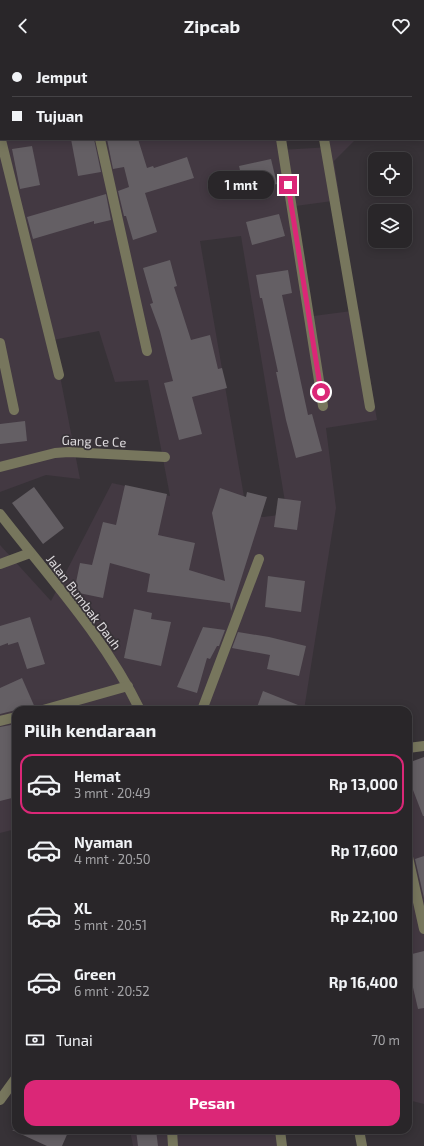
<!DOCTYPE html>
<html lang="id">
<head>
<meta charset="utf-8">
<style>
  :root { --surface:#292629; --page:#353235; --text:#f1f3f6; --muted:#a5a5a8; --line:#454346; --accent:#db2777 }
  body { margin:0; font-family:"Exo 2",sans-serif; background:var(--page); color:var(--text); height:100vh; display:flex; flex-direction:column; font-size:15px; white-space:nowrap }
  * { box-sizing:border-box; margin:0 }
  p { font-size:13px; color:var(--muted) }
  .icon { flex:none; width:22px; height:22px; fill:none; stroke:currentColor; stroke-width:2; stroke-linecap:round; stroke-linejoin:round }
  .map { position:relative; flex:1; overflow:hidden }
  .panel { position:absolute; left:12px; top:654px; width:400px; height:428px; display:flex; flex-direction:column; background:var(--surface); border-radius:12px; box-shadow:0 2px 10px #0003,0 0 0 1px var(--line) }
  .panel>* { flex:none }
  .banner { position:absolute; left:0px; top:0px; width:424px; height:88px; box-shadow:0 2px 10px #0003,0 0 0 1px var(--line); display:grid; align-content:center; height:88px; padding:0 12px; background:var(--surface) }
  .buttons { position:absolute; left:368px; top:100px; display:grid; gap:8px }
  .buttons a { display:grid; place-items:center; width:44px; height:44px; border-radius:8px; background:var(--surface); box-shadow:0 2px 10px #0003,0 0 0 1px var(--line); font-size:20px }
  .end { position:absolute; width:18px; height:18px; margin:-9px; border:5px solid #db2777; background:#fff; box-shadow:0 0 0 2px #fff }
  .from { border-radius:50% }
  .bubble { position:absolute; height:28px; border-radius:12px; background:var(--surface); box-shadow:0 2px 10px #0003,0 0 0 1px var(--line); font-size:13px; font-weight:700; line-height:28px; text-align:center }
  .banner b { display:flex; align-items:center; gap:14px; height:38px; font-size:15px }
  .banner b+b { border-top:1px solid var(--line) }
  .banner i { width:10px; height:10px; background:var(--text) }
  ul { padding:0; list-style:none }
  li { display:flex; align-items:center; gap:12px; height:60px; margin:0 8px 6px; padding:0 4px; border:2px solid transparent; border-radius:12px }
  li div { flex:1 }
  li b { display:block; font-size:15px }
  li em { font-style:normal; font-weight:700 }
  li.current { border-color:var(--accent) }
  li>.icon { width:36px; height:36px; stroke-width:1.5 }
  h2 { padding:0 12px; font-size:18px; line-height:48px }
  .pay { display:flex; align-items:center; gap:10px; height:44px; padding:0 12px; font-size:15px }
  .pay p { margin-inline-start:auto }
  .cta { display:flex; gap:8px; margin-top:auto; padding:8px 12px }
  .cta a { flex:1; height:46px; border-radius:12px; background:var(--accent); color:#fff; font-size:16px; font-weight:700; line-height:46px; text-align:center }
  header { display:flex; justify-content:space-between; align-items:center; height:52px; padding:0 12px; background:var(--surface); font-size:18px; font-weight:700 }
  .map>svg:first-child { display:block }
  .built { fill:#433942; fill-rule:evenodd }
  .building { fill:#645f64 }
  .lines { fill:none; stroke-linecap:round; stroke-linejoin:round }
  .minor { stroke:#77765d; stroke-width:10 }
  .route { stroke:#db2777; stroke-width:5 }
  .labels { text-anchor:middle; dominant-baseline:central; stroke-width:3.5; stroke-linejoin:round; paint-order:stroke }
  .street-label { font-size:13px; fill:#dedbde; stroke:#373237 }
</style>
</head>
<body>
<header><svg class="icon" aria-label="back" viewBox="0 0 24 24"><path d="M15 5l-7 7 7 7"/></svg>Zipcab<svg class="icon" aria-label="heart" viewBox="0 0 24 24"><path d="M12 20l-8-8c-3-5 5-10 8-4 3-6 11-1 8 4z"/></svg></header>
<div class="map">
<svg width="424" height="1094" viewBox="0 0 424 1094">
  <rect width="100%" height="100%" fill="#373237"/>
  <g class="built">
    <path d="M 0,0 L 9,0 L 1,1 L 1,87 L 279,87 L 281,98 L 330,95 L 329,87 L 356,87 L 334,109 L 340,148 L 288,155 L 306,265 L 359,258 L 377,368 L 326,376 L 336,456 L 304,658 L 16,658 L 16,777 L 0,781 L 0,493 L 51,549 L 112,431 L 170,444 L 148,328 L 115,330 L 99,279 L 53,288 L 80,427 L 46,423 L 0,440 ZM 241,184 L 287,462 L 263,465 L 247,462 L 200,189 Z"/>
    <polygon points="311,0 424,0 424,81 423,1"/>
    <polygon points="424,706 424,1052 408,1048 408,710"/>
    <polygon points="130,1078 278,1078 281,1094 133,1094"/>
  </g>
  <g class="building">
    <polygon points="71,87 94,87 101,120 78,124"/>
    <polygon points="107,87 138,87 147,116 153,114 154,116 187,105 194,126 145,141 157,180 133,188 126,164 124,164 118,139 129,135 124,115 113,117"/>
    <polygon points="32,94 40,133 20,137 12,97"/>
    <polygon points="271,107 277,132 245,139 239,114"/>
    <polygon points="106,142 111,168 94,172 94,169 33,187 27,165"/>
    <polygon points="279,162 285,184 252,193 246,170"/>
    <polygon points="170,208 177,234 174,235 191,288 210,283 218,317 222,316 227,336 192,345 202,382 179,388 164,331 173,329 160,279 150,252 153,251 143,216"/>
    <polygon points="288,218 292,241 282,243 308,363 312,362 322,399 296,406 286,368 276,320 278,320 262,246 260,246 256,223"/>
    <polygon points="25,369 27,389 0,392 0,372"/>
    <polygon points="125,433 167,442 158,483 195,491 189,518 225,529 212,461 220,436 246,445 247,440 267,445 231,559 230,551 147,540 150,522 110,511 103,546 74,540 80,511 92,513 103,470 116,473"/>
    <polygon points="34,435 64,476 43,492 12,451"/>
    <polygon points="278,446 301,449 297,478 274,475"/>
    <polygon points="268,524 305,529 301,560 265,555"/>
    <polygon points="134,557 152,561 151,567 171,570 161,614 124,606"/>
    <polygon points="30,565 45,612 27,617 18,590 8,593 8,591 0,594 0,574"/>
    <polygon points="203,575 225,578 219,594 217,594 210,607 207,606 197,641 177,635"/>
    <polygon points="238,580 269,585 306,594 299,624 267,617 270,603 232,596"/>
    <polygon points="22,626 36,658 16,658 0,662 0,636"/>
    <polygon points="263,639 308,657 308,658 256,658"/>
    <polygon points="16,672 16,745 0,749 0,675"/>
    <polygon points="424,705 424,764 423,764 408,725 408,711"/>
    <polygon points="424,804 424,846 415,807"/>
    <polygon points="424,899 424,956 418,957 408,914 408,903"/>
    <polygon points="12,1078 69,1078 62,1094 47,1094"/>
    <polygon points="136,1078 156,1078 158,1094 138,1094"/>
  </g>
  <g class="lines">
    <g class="minor">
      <polyline points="85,0 85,1"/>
      <polyline points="267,0 267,1"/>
      <polyline points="309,0 309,1"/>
      <polyline points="414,0 415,1"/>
      <polyline points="6,1 6,0"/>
      <polyline points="143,1 146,0"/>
      <polyline points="423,46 424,51"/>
      <polyline points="0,48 1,47"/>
      <polyline points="0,84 59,323"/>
      <polyline points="100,87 147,299"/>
      <polyline points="281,87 323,354"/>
      <polyline points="324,87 370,355"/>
      <polyline points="0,291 14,358"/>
      <polyline points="0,415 55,401 69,400 165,405"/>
      <path d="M 0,462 C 49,525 105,586 140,658"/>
      <polyline points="0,512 30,501"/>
      <polyline points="43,658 128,634"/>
      <polyline points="202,658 259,507"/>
      <polyline points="0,669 16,665"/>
      <polyline points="408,696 424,694"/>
      <polyline points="408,805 424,877"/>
      <polyline points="0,1048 16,1026"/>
      <polyline points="172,1078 173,1094"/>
      <polyline points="280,1078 282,1094"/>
      <polyline points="359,1078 362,1094"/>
    </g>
  </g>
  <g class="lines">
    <polyline class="route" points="288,133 321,340"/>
  </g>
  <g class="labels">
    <g class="street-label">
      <text transform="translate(94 389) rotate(2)">Gang Ce Ce</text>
      <text transform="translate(84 550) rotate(53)">Jalan Bumbak Dauh</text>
    </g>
  </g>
</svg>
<div class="buttons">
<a><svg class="icon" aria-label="locate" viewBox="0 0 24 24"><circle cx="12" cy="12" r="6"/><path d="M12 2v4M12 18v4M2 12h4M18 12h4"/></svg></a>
<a><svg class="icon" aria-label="layers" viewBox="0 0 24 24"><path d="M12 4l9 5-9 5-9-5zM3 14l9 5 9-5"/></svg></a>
</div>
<i class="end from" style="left:321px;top:340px"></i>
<i class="end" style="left:288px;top:133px"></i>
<div class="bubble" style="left:208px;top:119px;width:66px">1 mnt</div>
<div class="banner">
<b><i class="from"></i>Jemput</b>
<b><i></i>Tujuan</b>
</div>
<section class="panel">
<h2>Pilih kendaraan</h2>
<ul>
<li class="current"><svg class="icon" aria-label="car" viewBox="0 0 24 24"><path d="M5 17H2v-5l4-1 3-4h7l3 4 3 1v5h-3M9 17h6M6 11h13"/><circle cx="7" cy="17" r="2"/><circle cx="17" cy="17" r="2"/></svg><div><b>Hemat</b><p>3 mnt · 20:49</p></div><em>Rp 13,000</em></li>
<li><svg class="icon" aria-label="car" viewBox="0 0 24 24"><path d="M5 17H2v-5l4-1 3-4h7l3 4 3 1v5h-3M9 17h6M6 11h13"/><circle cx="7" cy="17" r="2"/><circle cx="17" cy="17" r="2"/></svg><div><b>Nyaman</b><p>4 mnt · 20:50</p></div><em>Rp 17,600</em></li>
<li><svg class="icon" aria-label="car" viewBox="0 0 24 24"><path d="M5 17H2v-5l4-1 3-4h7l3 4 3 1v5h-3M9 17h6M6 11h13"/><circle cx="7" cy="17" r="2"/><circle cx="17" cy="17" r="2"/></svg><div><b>XL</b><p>5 mnt · 20:51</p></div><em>Rp 22,100</em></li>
<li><svg class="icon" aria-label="car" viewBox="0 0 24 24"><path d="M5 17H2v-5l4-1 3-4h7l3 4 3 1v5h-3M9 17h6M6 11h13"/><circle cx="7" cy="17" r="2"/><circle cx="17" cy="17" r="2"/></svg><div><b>Green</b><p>6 mnt · 20:52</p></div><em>Rp 16,400</em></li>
</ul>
<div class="pay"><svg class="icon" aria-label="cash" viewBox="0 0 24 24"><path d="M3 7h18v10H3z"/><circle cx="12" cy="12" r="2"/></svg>Tunai<p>70 m</p></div>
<div class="cta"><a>Pesan</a></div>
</section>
</div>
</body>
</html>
